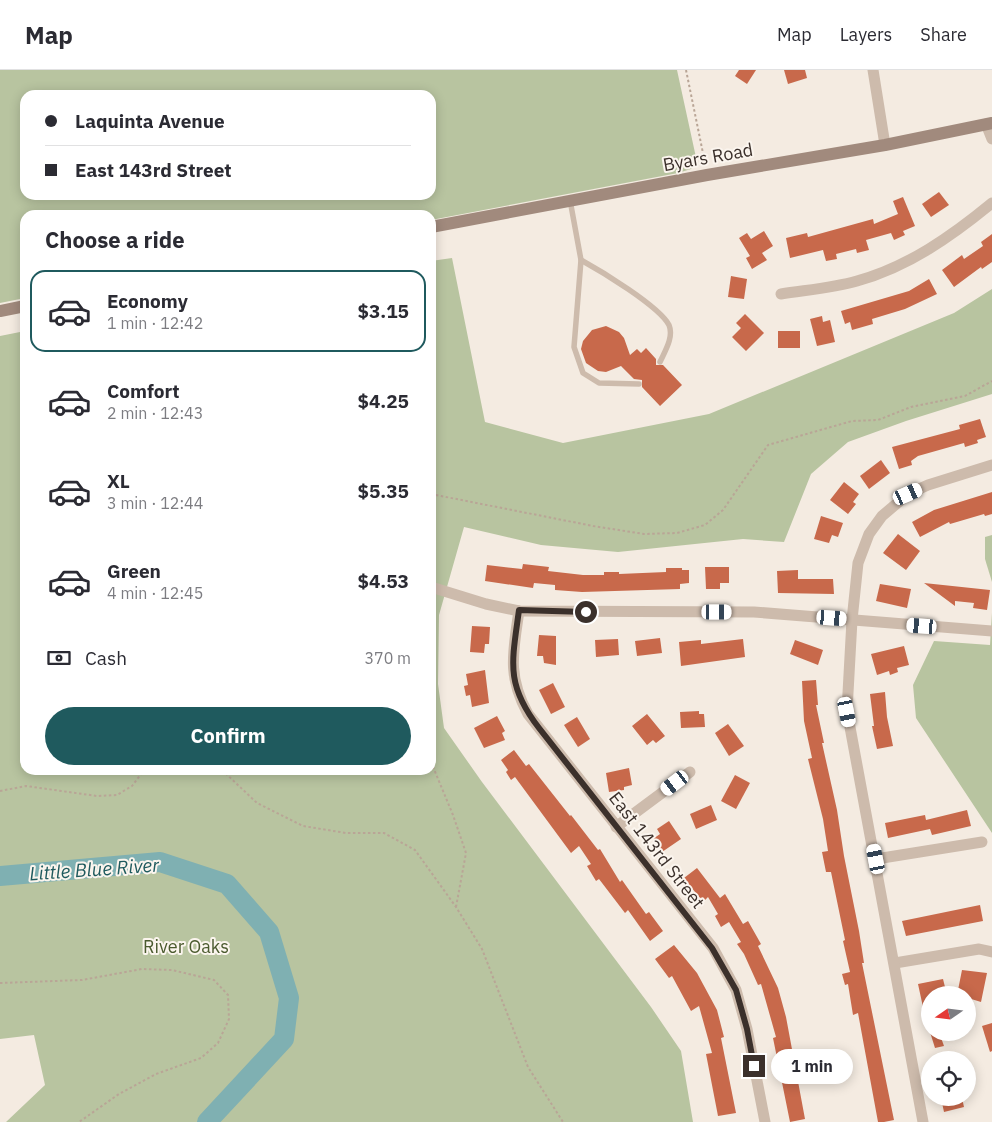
<!DOCTYPE html>
<html lang="en">
<head>
<meta charset="utf-8">
<style>
  :root { --surface:#fff; --page:#f7f7f7; --text:#2b2b33; --muted:#7c7c81; --line:#e1e1e2; --accent:#1f5a5e }
  body { margin:0; font-family:"IBM Plex Sans",sans-serif; background:var(--page); color:var(--text); height:100vh; display:flex; flex-direction:column; font-size:19px; white-space:nowrap }
  * { box-sizing:border-box; margin:0 }
  p { font-size:16px; color:var(--muted) }
  .icon { flex:none; width:28px; height:28px; fill:none; stroke:currentColor; stroke-width:2; stroke-linecap:round; stroke-linejoin:round }
  .map { position:relative; flex:1; overflow:hidden }
  .panel { position:absolute; left:20px; top:140px; width:416px; height:565px; display:flex; flex-direction:column; background:var(--surface); border-radius:15px; box-shadow:0 2px 12px #0003 }
  .panel>* { flex:none }
  .hud { position:absolute; left:20px; top:20px; width:416px; height:110px; border-radius:15px; box-shadow:0 2px 12px #0003; display:grid; align-content:center; height:110px; padding:0 25px; background:var(--surface) }
  .needle { width:32px; rotate:256deg }
  .controls { position:absolute; left:921px; top:916px; display:grid; gap:10px }
  .controls a { display:grid; place-items:center; width:55px; height:55px; border-radius:50%; background:var(--surface); box-shadow:0 2px 12px #0003; font-size:25px }
  .end { position:absolute; width:22px; height:22px; margin:-11px; border:6px solid #3b302b; background:#fff; box-shadow:0 0 0 2px #fff }
  .from { border-radius:50% }
  .bubble { position:absolute; height:35px; border-radius:18px; background:var(--surface); box-shadow:0 2px 12px #0003; font-size:16px; font-weight:800; line-height:35px; text-align:center }
  .car { position:absolute; width:15px; height:30px; margin:-15px -8px; border-radius:6px; box-shadow:0 0 4px 1px #0007; background:linear-gradient(#fff 24%,#345 0 40%,#fff 0 76%,#345 0 86%,#fff 0) }
  .hud b { display:flex; align-items:center; gap:18px; height:48px; font-size:19px }
  .hud b+b { border-top:1px solid var(--line) }
  .hud i { width:12px; height:12px; background:var(--text) }
  ul { padding:0; list-style:none }
  li { display:flex; align-items:center; gap:15px; height:82px; margin:0 10px 8px; padding:0 15px; border:2px solid transparent; border-radius:15px }
  li div { flex:1 }
  li b { display:block; font-size:19px }
  li em { font-style:normal; font-weight:800 }
  li.active { border-color:var(--accent) }
  li>.icon { width:45px; height:45px; stroke-width:1.5 }
  h2 { padding:0 25px; font-size:22px; line-height:60px }
  .pay { display:flex; align-items:center; gap:12px; height:55px; padding:0 25px; font-size:19px }
  .pay p { margin-inline-start:auto }
  .cta { display:flex; gap:10px; margin-top:auto; padding:10px 25px }
  .cta a { flex:1; height:58px; border-radius:30px; background:var(--accent); color:#fff; font-size:20px; font-weight:800; line-height:58px; text-align:center }
  header { display:flex; align-items:center; gap:30px; box-sizing:border-box; height:70px; padding:0 25px; background:var(--surface); border-bottom:1px solid var(--line) }
  header strong { font-size:24px }
  nav { display:flex; gap:28px; margin-inline-start:auto; font-size:18px }
  .map>svg:first-child { display:block }
  .green { fill:#b8c4a0; fill-rule:evenodd }
  .lines { fill:none; stroke-linecap:round; stroke-linejoin:round }
  .river { stroke:#7fb0b2; stroke-width:20 }
  .building { fill:#c8694b }
  .path { stroke:#b9a596; stroke-width:2; stroke-dasharray:2.5 2.5; stroke-linecap:butt }
  .lane { stroke:#cdbbac; stroke-width:5.5 }
  .street { stroke:#cdbbac; stroke-width:11 }
  .secondary { stroke:#a18a7d; stroke-width:12 }
  .route { stroke:#3b302b; stroke-width:6 }
  .labels { text-anchor:middle; dominant-baseline:central; stroke-width:4; stroke-linejoin:round; paint-order:stroke }
  .street-label { font-size:18px; fill:#3b302b; stroke:#fbf5ee }
  .park-label { font-size:18px; fill:#4a5a2e; stroke:#fbf5ee }
  .water-label { font-size:19px; font-style:italic; fill:#1f5a5e; stroke:#fbf5ee }
</style>
</head>
<body>
<header>
<strong>Map</strong>
<nav><a>Map</a><a>Layers</a><a>Share</a></nav>
</header>
<div class="map">
<svg width="992" height="1052" viewBox="0 0 992 1052">
  <rect width="100%" height="100%" fill="#f4ebe1"/>
  <g class="green">
    <path d="M 0,0 L 677,0 L 697,92 L 691,99 L 678,103 L 431,150 L 431,145 L 25,145 L 25,228 L 0,233 ZM 25,25 L 431,25 L 431,125 L 25,125 Z"/>
    <polygon points="452,188 485,352 563,373 709,344 954,243 992,219 992,324 906,351 848,372 811,404 784,472 743,469 618,482 541,475 464,457 439,545 438,614 444,658 482,712 651,937 681,981 693,1052 6,1052 45,1015 34,965 0,969 0,266 25,261 25,700 431,700 431,191"/>
    <polygon points="992,465 992,512 985,489 985,467"/>
    <polygon points="992,543 992,763 916,648 913,615 934,571 990,575"/>
  </g>
  <g class="lines">
    <polyline class="river" points="0,806 160,792 227,814 269,862 289,928 284,969 207,1052"/>
  </g>
  <g class="building">
    <polygon points="739,0 756,0 747,14 735,6"/>
    <polygon points="784,0 805,0 807,8 788,14"/>
    <polygon points="939,122 949,135 931,147 922,134"/>
    <polygon points="903,127 915,156 903,161 905,165 894,170 891,163 866,170 869,180 857,183 856,179 836,184 837,189 826,191 823,180 790,188 786,168 807,163 808,167 873,149 874,154 898,144 893,131"/>
    <polygon points="764,161 773,176 762,183 767,190 752,199 746,188 750,186 739,168 747,163 751,169"/>
    <polygon points="992,164 992,192 982,199 981,197 954,217 942,200 962,185 964,189 983,176 981,172"/>
    <polygon points="731,206 747,209 744,229 728,227"/>
    <polygon points="929,209 937,224 905,239 872,249 873,254 852,260 850,252 845,254 841,241 909,221"/>
    <polygon points="745,244 764,263 746,281 732,267 741,258 736,253"/>
    <polygon points="822,246 823,252 830,250 835,272 817,276 810,249"/>
    <polygon points="606,256 619,262 624,268 630,285 637,279 641,283 646,278 656,289 656,295 663,295 682,315 660,336 642,317 642,310 634,309 621,296 606,302 598,301 586,293 581,279 583,271 592,260"/>
    <rect x="778" y="261" width="22" height="17"/>
    <polygon points="980,349 986,367 977,370 978,373 965,377 964,373 918,386 911,391 912,395 899,399 892,377 960,359 959,355"/>
    <polygon points="881,390 890,403 869,419 860,406"/>
    <polygon points="844,412 859,424 853,432 856,434 848,444 830,430"/>
    <polygon points="992,422 992,444 985,446 984,444 950,454 949,452 920,467 912,452 934,440"/>
    <polygon points="821,446 843,453 838,467 832,465 829,473 814,469"/>
    <polygon points="898,464 920,481 906,500 883,483"/>
    <polygon points="523,494 549,497 548,501 583,505 604,505 604,502 619,502 619,504 666,502 666,498 682,498 682,500 689,500 689,513 680,514 680,519 582,522 555,520 555,515 534,513 533,518 485,511 487,495 522,499"/>
    <polygon points="705,497 729,497 729,513 720,513 720,519 706,519"/>
    <polygon points="798,500 798,509 833,509 834,524 778,523 777,501"/>
    <polygon points="924,513 990,520 987,540 973,538 974,533 955,531 955,536"/>
    <polygon points="880,514 911,519 907,538 876,531"/>
    <polygon points="472,556 490,557 489,574 485,574 484,583 470,582"/>
    <polygon points="539,565 556,566 556,595 544,593 543,586 537,586"/>
    <polygon points="660,568 662,583 637,586 635,571"/>
    <polygon points="618,569 619,585 596,587 595,570"/>
    <polygon points="743,569 745,587 681,596 679,572 701,570 701,574"/>
    <polygon points="795,570 823,580 818,595 790,584"/>
    <polygon points="904,576 909,595 897,598 898,602 890,605 889,601 877,605 871,584"/>
    <polygon points="485,600 489,633 472,637 470,625 466,626 464,616 468,615 466,604"/>
    <polygon points="816,610 818,635 816,635 824,673 822,673 837,740 844,786 859,861 864,893 862,893 894,1050 884,1052 878,1052 858,943 853,945 848,914 845,915 842,904 850,902 843,871 845,870 831,802 826,802 822,782 828,781 823,749 808,689 812,688 804,651 802,611"/>
    <polygon points="553,613 565,637 551,644 539,620"/>
    <polygon points="885,622 887,647 893,676 877,679 872,656 874,656 870,624"/>
    <polygon points="699,641 699,644 704,644 705,657 681,658 680,642"/>
    <polygon points="647,644 665,666 656,673 653,670 647,675 632,656"/>
    <polygon points="497,646 505,661 502,663 505,670 484,678 474,658"/>
    <polygon points="577,647 590,669 578,677 564,655"/>
    <polygon points="728,654 744,676 729,686 715,663"/>
    <polygon points="514,680 526,696 529,694 570,746 571,745 598,780 600,779 620,812 622,810 646,844 649,842 663,861 650,871 628,840 625,843 599,809 596,811 587,796 591,794 579,776 571,783 515,707 511,710 506,702 508,700 501,690"/>
    <polygon points="629,698 632,715 624,717 624,720 609,722 606,703"/>
    <polygon points="735,705 750,713 736,739 721,731"/>
    <polygon points="711,735 717,750 696,759 690,744"/>
    <polygon points="967,740 971,756 932,765 930,759 888,768 885,753 925,745 926,750"/>
    <polygon points="669,751 681,769 662,782 653,769 660,764 657,759"/>
    <polygon points="697,798 720,828 725,824 743,854 748,851 761,874 758,876 778,918 786,947 805,1049 790,1052 773,968 776,967 761,914 758,915 744,884 737,874 741,872 729,852 721,857 715,846 718,844 708,827 703,832 684,808"/>
    <polygon points="980,835 983,851 906,866 902,851"/>
    <polygon points="674,875 697,903 717,940 724,967 721,968 736,1043 718,1046 706,984 712,983 699,936 691,941 672,906 669,908 655,889"/>
    <polygon points="962,900 987,903 981,932 968,928 968,925 957,925"/>
    <polygon points="943,909 947,925 930,925 930,950 926,951 918,914"/>
    <polygon points="992,953 992,981 990,982 982,956"/>
    <polygon points="930,962 939,962 944,976 935,978"/>
    <polygon points="941,1028 962,1028 964,1037 944,1042"/>
  </g>
  <g class="lines">
    <g class="path">
      <polyline points="686,0 705,93"/>
      <polyline points="431,424 593,456 644,464 677,463 705,455 723,440 768,375 852,351 878,350 911,337 965,326 992,311"/>
      <polyline points="431,692 453,745 466,783 456,837"/>
      <polyline points="222,700 257,733 303,756 346,763 384,763 415,780 456,837 482,879 528,997 563,1052"/>
      <polyline points="0,721 26,716 97,726 117,725 132,716 144,700"/>
      <polyline points="0,913 82,910 142,899 172,900 214,910 228,925 229,949 218,973 201,988 156,1004 119,1024 79,1052"/>
    </g>
    <g class="lane">
      <path d="M 570,130 L 581,190 C 601,201 659,236 669,255 C 674,267 665,281 660,292"/>
      <polyline points="581,190 574,277 583,303 599,313 639,314"/>
    </g>
    <g class="street">
      <polyline points="873,0 885,75"/>
      <polyline points="986,54 992,69"/>
      <path d="M 781,224 C 806,220 833,218 857,211 C 908,197 952,166 992,133"/>
      <polyline points="431,517 486,534 519,541 754,542 992,561"/>
      <path d="M 519,541 C 513,582 507,606 528,644 L 713,878 L 736,920 L 747,959 L 765,1052"/>
      <polyline points="616,757 690,702"/>
      <polyline points="876,789 982,772"/>
      <polyline points="895,893 979,879 992,882"/>
      <polyline points="923,1052 847,641 852,550 858,493 869,464 882,446 908,424 928,415 992,395"/>
    </g>
    <g class="secondary">
      <polyline points="431,157 707,105 885,75 992,53"/>
      <polyline points="0,241 25,236"/>
    </g>
  </g>
  <g class="lines">
    <path class="route" d="M 586,542 L 519,540 C 512,592 505,614 539,658 L 712,878 L 736,920 L 747,959 L 754,996"/>
  </g>
  <g class="labels">
    <g class="street-label">
      <text transform="translate(708 87) rotate(-10)">Byars Road</text>
      <text transform="translate(657 780) rotate(52)">East 143rd Street</text>
    </g>
    <g class="park-label">
      <text x="186" y="876">River Oaks</text>
    </g>
    <g class="water-label">
      <text transform="translate(94 799) rotate(-4)">Little Blue River</text>
    </g>
  </g>
</svg>
<div class="controls">
<a><svg class="needle" viewBox="-14 -14 28 28"><path d="M0-13l5 13h-10z" fill="#e53935"/><path d="M0 13l5-13h-10z" fill="#7c7c81"/></svg></a>
<a><svg class="icon" aria-label="locate" viewBox="0 0 24 24"><circle cx="12" cy="12" r="6"/><path d="M12 2v4M12 18v4M2 12h4M18 12h4"/></svg></a>
</div>
<i class="end from" style="left:586px;top:542px"></i>
<i class="end" style="left:754px;top:996px"></i>
<div class="bubble" style="left:771px;top:979px;width:82px">1 min</div>
<i class="car" style="left:908px;top:424px;rotate:66deg"></i>
<i class="car" style="left:717px;top:542px;rotate:90deg"></i>
<i class="car" style="left:832px;top:548px;rotate:94deg"></i>
<i class="car" style="left:922px;top:556px;rotate:274deg"></i>
<i class="car" style="left:847px;top:642px;rotate:169deg"></i>
<i class="car" style="left:675px;top:713px;rotate:233deg"></i>
<i class="car" style="left:876px;top:789px;rotate:349deg"></i>
<div class="hud">
<b><i class="from"></i>Laquinta Avenue</b>
<b><i></i>East 143rd Street</b>
</div>
<section class="panel">
<h2>Choose a ride</h2>
<ul>
<li class="active"><svg class="icon" aria-label="car" viewBox="0 0 24 24"><path d="M5 17H2v-5l4-1 3-4h7l3 4 3 1v5h-3M9 17h6M6 11h13"/><circle cx="7" cy="17" r="2"/><circle cx="17" cy="17" r="2"/></svg><div><b>Economy</b><p>1 min · 12:42</p></div><em>$3.15</em></li>
<li><svg class="icon" aria-label="car" viewBox="0 0 24 24"><path d="M5 17H2v-5l4-1 3-4h7l3 4 3 1v5h-3M9 17h6M6 11h13"/><circle cx="7" cy="17" r="2"/><circle cx="17" cy="17" r="2"/></svg><div><b>Comfort</b><p>2 min · 12:43</p></div><em>$4.25</em></li>
<li><svg class="icon" aria-label="car" viewBox="0 0 24 24"><path d="M5 17H2v-5l4-1 3-4h7l3 4 3 1v5h-3M9 17h6M6 11h13"/><circle cx="7" cy="17" r="2"/><circle cx="17" cy="17" r="2"/></svg><div><b>XL</b><p>3 min · 12:44</p></div><em>$5.35</em></li>
<li><svg class="icon" aria-label="car" viewBox="0 0 24 24"><path d="M5 17H2v-5l4-1 3-4h7l3 4 3 1v5h-3M9 17h6M6 11h13"/><circle cx="7" cy="17" r="2"/><circle cx="17" cy="17" r="2"/></svg><div><b>Green</b><p>4 min · 12:45</p></div><em>$4.53</em></li>
</ul>
<div class="pay"><svg class="icon" aria-label="cash" viewBox="0 0 24 24"><path d="M3 7h18v10H3z"/><circle cx="12" cy="12" r="2"/></svg>Cash<p>370 m</p></div>
<div class="cta"><a>Confirm</a></div>
</section>
</div>
</body>
</html>
